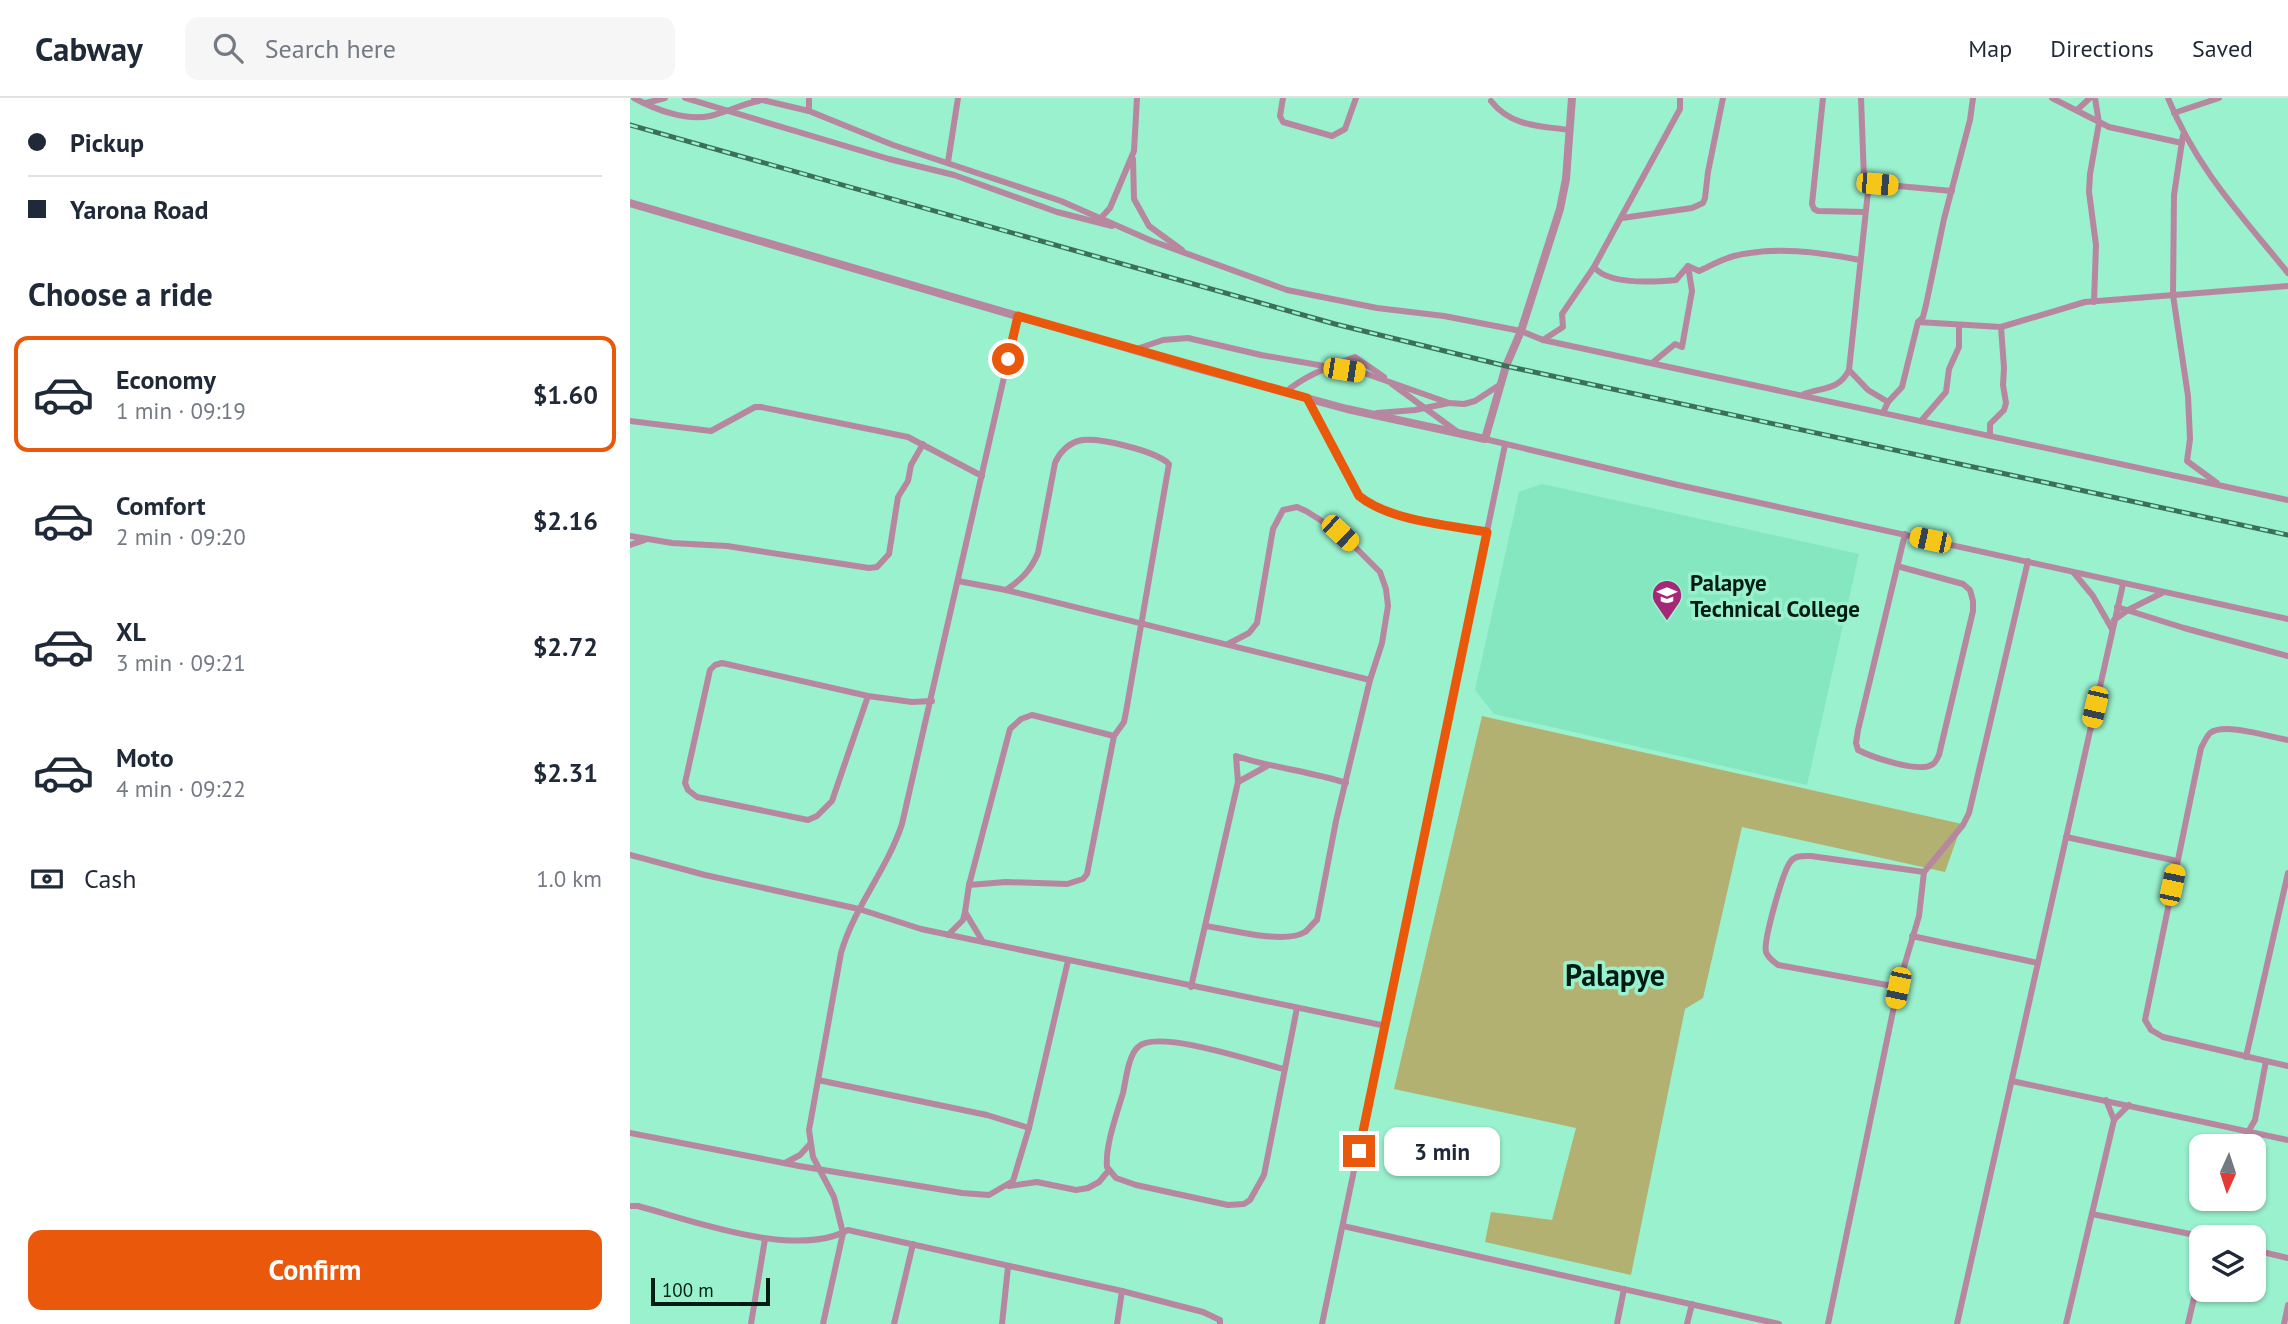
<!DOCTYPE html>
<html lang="en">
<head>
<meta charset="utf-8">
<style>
  :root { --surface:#fff; --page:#f6f6f7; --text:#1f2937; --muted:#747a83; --line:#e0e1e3; --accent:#ea580c }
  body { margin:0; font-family:"PT Sans",sans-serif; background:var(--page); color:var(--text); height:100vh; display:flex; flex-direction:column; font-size:26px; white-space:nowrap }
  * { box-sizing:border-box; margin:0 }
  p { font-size:23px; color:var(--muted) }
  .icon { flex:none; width:38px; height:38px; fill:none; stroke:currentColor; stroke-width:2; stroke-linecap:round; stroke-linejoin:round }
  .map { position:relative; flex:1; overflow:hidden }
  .drawer { display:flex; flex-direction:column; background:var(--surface); width:630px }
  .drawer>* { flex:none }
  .top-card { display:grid; align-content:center; height:154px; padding:0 28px; background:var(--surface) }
  .needle { width:46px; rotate:183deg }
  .tools { position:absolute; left:1559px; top:1036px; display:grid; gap:14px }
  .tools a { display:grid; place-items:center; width:77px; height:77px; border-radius:14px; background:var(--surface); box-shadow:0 2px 5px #0004; font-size:35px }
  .scale { position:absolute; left:21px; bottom:18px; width:119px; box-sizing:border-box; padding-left:7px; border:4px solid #011c12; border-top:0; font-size:19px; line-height:24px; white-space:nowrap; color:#011c12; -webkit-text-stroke:5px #99f1ce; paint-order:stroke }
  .end { position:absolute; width:32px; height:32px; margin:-16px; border:9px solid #ea580c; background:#fff; box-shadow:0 0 0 4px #fff }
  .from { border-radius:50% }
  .bubble { position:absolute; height:49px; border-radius:14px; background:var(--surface); box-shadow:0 2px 5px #0004; font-size:23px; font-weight:800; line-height:49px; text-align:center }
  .car { position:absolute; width:21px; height:42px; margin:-21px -10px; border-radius:9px; box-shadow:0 0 5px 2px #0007; background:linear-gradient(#f5c518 24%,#345 0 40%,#f5c518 0 76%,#345 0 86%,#f5c518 0) }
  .top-card b { display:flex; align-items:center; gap:24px; height:66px; font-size:26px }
  .top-card b+b { border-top:2px solid var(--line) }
  .top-card i { width:18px; height:18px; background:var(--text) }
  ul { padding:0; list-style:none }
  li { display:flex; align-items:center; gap:21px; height:116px; margin:0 14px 10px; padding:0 14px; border:4px solid transparent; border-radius:14px }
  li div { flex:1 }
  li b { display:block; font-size:26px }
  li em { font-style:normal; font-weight:800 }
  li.current { border-color:var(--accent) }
  li>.icon { width:63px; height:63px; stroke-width:1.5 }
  h2 { padding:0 28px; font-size:32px; line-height:84px }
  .pay { display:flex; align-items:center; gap:18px; height:77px; padding:0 28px; font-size:26px }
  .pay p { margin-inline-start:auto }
  .primary-button { display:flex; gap:14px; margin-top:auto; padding:14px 28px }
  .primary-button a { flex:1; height:80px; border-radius:14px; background:var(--accent); color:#fff; font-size:28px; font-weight:800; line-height:80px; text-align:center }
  header { display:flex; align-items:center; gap:42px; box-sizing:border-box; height:98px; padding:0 35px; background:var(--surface); border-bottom:2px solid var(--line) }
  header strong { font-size:33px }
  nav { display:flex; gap:38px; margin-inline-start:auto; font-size:24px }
  .search { width:490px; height:63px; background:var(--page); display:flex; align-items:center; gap:18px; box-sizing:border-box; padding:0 24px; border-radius:14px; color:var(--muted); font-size:26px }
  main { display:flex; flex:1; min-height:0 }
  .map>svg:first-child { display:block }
  .built { fill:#84e7c0 }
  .green { fill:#b3b171 }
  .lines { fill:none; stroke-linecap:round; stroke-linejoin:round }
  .minor { stroke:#b787a0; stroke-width:6 }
  .tertiary { stroke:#b787a0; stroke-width:8 }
  .rail-casing { stroke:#3c6f5b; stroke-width:5 }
  .rail { stroke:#99f1ce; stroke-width:2.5; stroke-dasharray:8; stroke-linecap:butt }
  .route { stroke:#ea580c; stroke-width:9 }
  .labels { text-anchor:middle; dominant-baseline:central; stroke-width:7; stroke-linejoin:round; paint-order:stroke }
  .poi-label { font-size:23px; font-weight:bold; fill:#011c12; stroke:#99f1ce; text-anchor:start }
  .district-label { font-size:30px; font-weight:bold; fill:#011c12; stroke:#99f1ce }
</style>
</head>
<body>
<header>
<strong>Cabway</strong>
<div class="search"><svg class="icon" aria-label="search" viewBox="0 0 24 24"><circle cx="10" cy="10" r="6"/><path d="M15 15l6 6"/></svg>Search here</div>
<nav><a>Map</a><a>Directions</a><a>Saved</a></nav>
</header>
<main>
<section class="drawer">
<div class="top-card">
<b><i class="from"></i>Pickup</b>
<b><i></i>Yarona Road</b>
</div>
<h2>Choose a ride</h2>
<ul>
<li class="current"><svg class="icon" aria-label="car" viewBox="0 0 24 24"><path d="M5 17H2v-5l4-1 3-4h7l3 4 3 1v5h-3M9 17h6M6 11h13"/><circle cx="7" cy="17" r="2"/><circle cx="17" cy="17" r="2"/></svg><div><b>Economy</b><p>1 min · 09:19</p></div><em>$1.60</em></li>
<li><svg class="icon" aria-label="car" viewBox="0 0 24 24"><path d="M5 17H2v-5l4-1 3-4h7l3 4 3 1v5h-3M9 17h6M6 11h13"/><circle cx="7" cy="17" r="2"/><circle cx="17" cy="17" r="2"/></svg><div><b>Comfort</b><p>2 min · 09:20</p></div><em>$2.16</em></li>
<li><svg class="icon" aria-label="car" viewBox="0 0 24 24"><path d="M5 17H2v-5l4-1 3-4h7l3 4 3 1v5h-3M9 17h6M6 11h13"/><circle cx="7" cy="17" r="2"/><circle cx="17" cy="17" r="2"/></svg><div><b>XL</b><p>3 min · 09:21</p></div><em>$2.72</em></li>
<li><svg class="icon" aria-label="car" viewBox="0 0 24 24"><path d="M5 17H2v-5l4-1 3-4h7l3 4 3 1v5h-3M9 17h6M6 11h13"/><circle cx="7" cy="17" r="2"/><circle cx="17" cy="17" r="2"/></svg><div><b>Moto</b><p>4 min · 09:22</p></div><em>$2.31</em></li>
</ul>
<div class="pay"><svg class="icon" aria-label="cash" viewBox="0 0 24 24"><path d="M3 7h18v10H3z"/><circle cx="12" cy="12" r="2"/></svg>Cash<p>1.0 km</p></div>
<div class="primary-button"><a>Confirm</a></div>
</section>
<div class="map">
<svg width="1658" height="1226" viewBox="0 0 1658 1226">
  <rect width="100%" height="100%" fill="#99f1ce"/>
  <polygon class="built" points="912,386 1229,456 1177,687 864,616 845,592 889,394"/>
  <polygon class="green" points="852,618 1332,726 1315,774 1112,729 1073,900 1055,911 1001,1177 855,1144 861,1114 922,1122 946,1030 764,991"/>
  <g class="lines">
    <g class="minor">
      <path d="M 4,0 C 26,12 56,23 80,18 C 97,14 112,6 129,3"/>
      <polyline points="55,0 259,61 324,77 427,114 482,128"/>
      <polyline points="124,0 179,13 263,47 431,103 522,143 657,192 747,210 814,218 891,233 913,242 1658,402"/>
      <polyline points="653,0 650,18 653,24 702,38 715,31 726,0"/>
      <polyline points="1193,0 1182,106 1184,111 1188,113 1235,114"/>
      <polyline points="1231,0 1234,81 1247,86 1322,93"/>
      <polyline points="1343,0 1340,22 1314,121 1296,207 1293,219 1288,224 1371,229 1455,204 1658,188"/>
      <polyline points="1422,0 1479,29 1552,45"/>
      <path d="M 1538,0 C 1566,70 1611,117 1658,175"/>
      <path d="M 861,3 C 881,29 911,28 940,32"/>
      <polyline points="16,5 35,0"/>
      <polyline points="1447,12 1460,0"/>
      <polyline points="179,13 179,0"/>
      <polyline points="1544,15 1589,0"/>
      <polyline points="1553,37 1544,97 1543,197 1558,298 1560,341 1557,363 1587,385"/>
      <polyline points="503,61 504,101 519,128 552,152"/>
      <polyline points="318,64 328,0"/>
      <polyline points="1239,84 1219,272 1238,292 1258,304"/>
      <polyline points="992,120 1062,110 1073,105 1075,100 1078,74 1093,0"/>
      <polyline points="470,121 480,110 504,53 507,0"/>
      <path d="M 964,169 C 978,187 1025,184 1046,182 L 1058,168 L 1069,173 C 1080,168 1092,161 1104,158 C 1145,148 1189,154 1230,162"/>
      <polyline points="1464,204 1466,147 1459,94 1460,76 1469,25 1465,0"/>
      <polyline points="913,242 933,229 932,216 964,169 1050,11 1050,0"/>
      <polyline points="504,252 533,242 558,240 631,257 734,275 819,305 834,306 845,303 871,286"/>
      <polyline points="1022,265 1045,246 1052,249 1062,193 1058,168"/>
      <polyline points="762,286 829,335"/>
      <path d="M 656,294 C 675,277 702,268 725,259 L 754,279"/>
      <path d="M 1174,296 C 1194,289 1209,292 1219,272"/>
      <path d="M 677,300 L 729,398 C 760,423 818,427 857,434"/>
      <polyline points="747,315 785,312 819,305"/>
      <polyline points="1253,315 1258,304 1272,289 1288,224"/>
      <polyline points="0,323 81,333 125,309 131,309 278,339 352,378"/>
      <polyline points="1291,323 1316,294 1319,271 1329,249 1329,228"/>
      <polyline points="1360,338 1360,326 1374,312 1376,305 1373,287 1374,270 1371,229"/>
      <polyline points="855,341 1048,387 1658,521"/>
      <polyline points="0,438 42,445 97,448 239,470 247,469 259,456 268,399 278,383 281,367 293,346"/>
      <polyline points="0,447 15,442"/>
      <path d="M 1267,468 L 1333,486 L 1340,492 L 1343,503 L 1343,513 L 1309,657 C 1308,659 1305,665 1303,666 C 1290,676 1242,659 1228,652 L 1226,645 L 1228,632 L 1275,436"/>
      <polyline points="1444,475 1463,498 1482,531"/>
      <polyline points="328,483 376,492 740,582"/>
      <polyline points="1487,509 1554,530 1658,558"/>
      <polyline points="1484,522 1498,512 1532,495"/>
      <polyline points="238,598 202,703 187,718 178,722 67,699 58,692 55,685 80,572 85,567 92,565 238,598 282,604 302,603"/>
      <path d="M 1658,642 C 1640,639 1594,624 1580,635 C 1576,639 1574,645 1571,650 L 1515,922 L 1521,932 L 1533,939 L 1658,968"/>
      <path d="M 608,684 L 606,658 C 642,670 680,673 716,685"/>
      <polyline points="1436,739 1547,763"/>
      <polyline points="0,757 75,777 229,811 291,831 756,928"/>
      <path d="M 339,787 L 376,784 L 437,786 L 453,781 L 457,776 L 484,638 L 494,624 L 496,614 L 539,366 C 526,353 466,338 448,343 C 438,346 429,355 425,365 L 408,455 C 401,472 391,482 376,492"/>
      <path d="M 575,828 C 600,831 653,847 675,834 C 679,831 683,825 687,822 L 706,723 L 740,582 L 752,545 L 758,508 L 756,491 L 750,474 L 711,435 L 676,413 L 667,409 L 653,412 L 643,431 L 627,525 L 619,535 L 598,546"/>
      <polyline points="318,837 333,822 335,814"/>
      <polyline points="1282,838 1408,865"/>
      <polyline points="353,844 335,814 339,787 380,631 391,621 402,617 484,638"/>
      <polyline points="561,889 608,684 637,668"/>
      <path d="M 1268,889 L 1148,867 C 1143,863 1138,860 1136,854 C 1133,844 1153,772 1161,763 C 1166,757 1174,758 1181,758 L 1294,774"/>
      <polyline points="1616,959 1658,775"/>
      <path d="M 654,971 C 627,965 527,930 508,949 C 498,958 496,982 493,995 C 487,1015 475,1048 477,1069 L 486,1080 L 506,1087 L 598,1107 L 614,1106 L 620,1102 L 634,1077 L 667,910"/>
      <polyline points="188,982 357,1017 399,1030"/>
      <polyline points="1382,983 1658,1042"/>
      <polyline points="1476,1002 1484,1022"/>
      <polyline points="1618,1034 1625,1022 1636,963"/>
      <polyline points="0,1035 169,1068 332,1095 359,1097 383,1083 399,1030 438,863"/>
      <polyline points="155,1065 170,1057 180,1046"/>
      <polyline points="379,1088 407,1084 446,1092 458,1090 469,1084 479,1072"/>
      <path d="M 0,1108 L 8,1108 C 64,1123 165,1161 218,1132 L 492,1193 L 573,1214 L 590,1222 L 590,1226"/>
      <polyline points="1462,1116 1575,1139"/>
      <polyline points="713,1128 1149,1226"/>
      <polyline points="1624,1152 1658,1160"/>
      <polyline points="121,1226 135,1141"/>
      <path d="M 193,1226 L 213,1135 L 204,1099 L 183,1059 L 179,1032 L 211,855 C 224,809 257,772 272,726 L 388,218"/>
      <polyline points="264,1226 283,1146"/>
      <polyline points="372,1226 378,1169"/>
      <polyline points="487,1226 492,1193"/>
      <polyline points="692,1226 875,347"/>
      <polyline points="987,1226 994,1191"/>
      <polyline points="1057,1226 1062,1206"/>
      <polyline points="1198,1226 1268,889 1289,818 1294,774 1333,727 1339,715 1398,463"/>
      <polyline points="1327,1226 1493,486"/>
      <polyline points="1436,1226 1484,1022 1499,1007"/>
      <polyline points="1558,1226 1572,1165"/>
      <polyline points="1654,1226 1658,1207"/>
    </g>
    <polyline class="tertiary" points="0,105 562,269 717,311 855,341 876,268 891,233 930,111 936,81 942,0"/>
    <g class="rail-casing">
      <polyline id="rail" points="0,27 705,226 876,268 1658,437"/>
    </g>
    <use href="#rail" class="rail"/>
  </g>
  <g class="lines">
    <path class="route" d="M 378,261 L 388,218 L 677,300 L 729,398 C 760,423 818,427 857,434 L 729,1053"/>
  </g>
  <defs>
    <g id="university-pin" transform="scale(1.575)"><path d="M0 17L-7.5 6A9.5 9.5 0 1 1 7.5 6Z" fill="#a62677" stroke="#99f1ce"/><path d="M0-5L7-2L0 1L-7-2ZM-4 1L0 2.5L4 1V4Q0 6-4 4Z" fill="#fff"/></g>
  </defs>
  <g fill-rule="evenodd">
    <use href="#university-pin" x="1037" y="497"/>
  </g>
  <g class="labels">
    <g class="poi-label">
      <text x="1060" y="484">Palapye<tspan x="1060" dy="26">Technical College</tspan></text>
    </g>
    <g class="district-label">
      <text x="985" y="876">Palapye</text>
    </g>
  </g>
</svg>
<div class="tools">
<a><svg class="needle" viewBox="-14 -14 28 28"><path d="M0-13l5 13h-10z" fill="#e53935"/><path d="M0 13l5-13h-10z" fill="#747a83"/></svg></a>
<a><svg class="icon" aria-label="layers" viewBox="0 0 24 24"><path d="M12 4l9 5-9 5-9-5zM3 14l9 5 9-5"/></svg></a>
</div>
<div class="scale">100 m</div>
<i class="end from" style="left:378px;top:261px"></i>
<i class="end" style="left:729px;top:1053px"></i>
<div class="bubble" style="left:754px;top:1029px;width:116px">3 min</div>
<i class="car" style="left:1247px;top:86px;rotate:95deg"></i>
<i class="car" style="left:714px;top:272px;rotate:99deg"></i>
<i class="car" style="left:710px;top:435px;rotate:133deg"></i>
<i class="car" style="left:1300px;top:442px;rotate:282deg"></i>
<i class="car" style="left:1465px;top:609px;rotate:193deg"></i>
<i class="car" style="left:1542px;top:787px;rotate:12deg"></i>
<i class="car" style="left:1268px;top:890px;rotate:192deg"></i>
</div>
</main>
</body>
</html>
